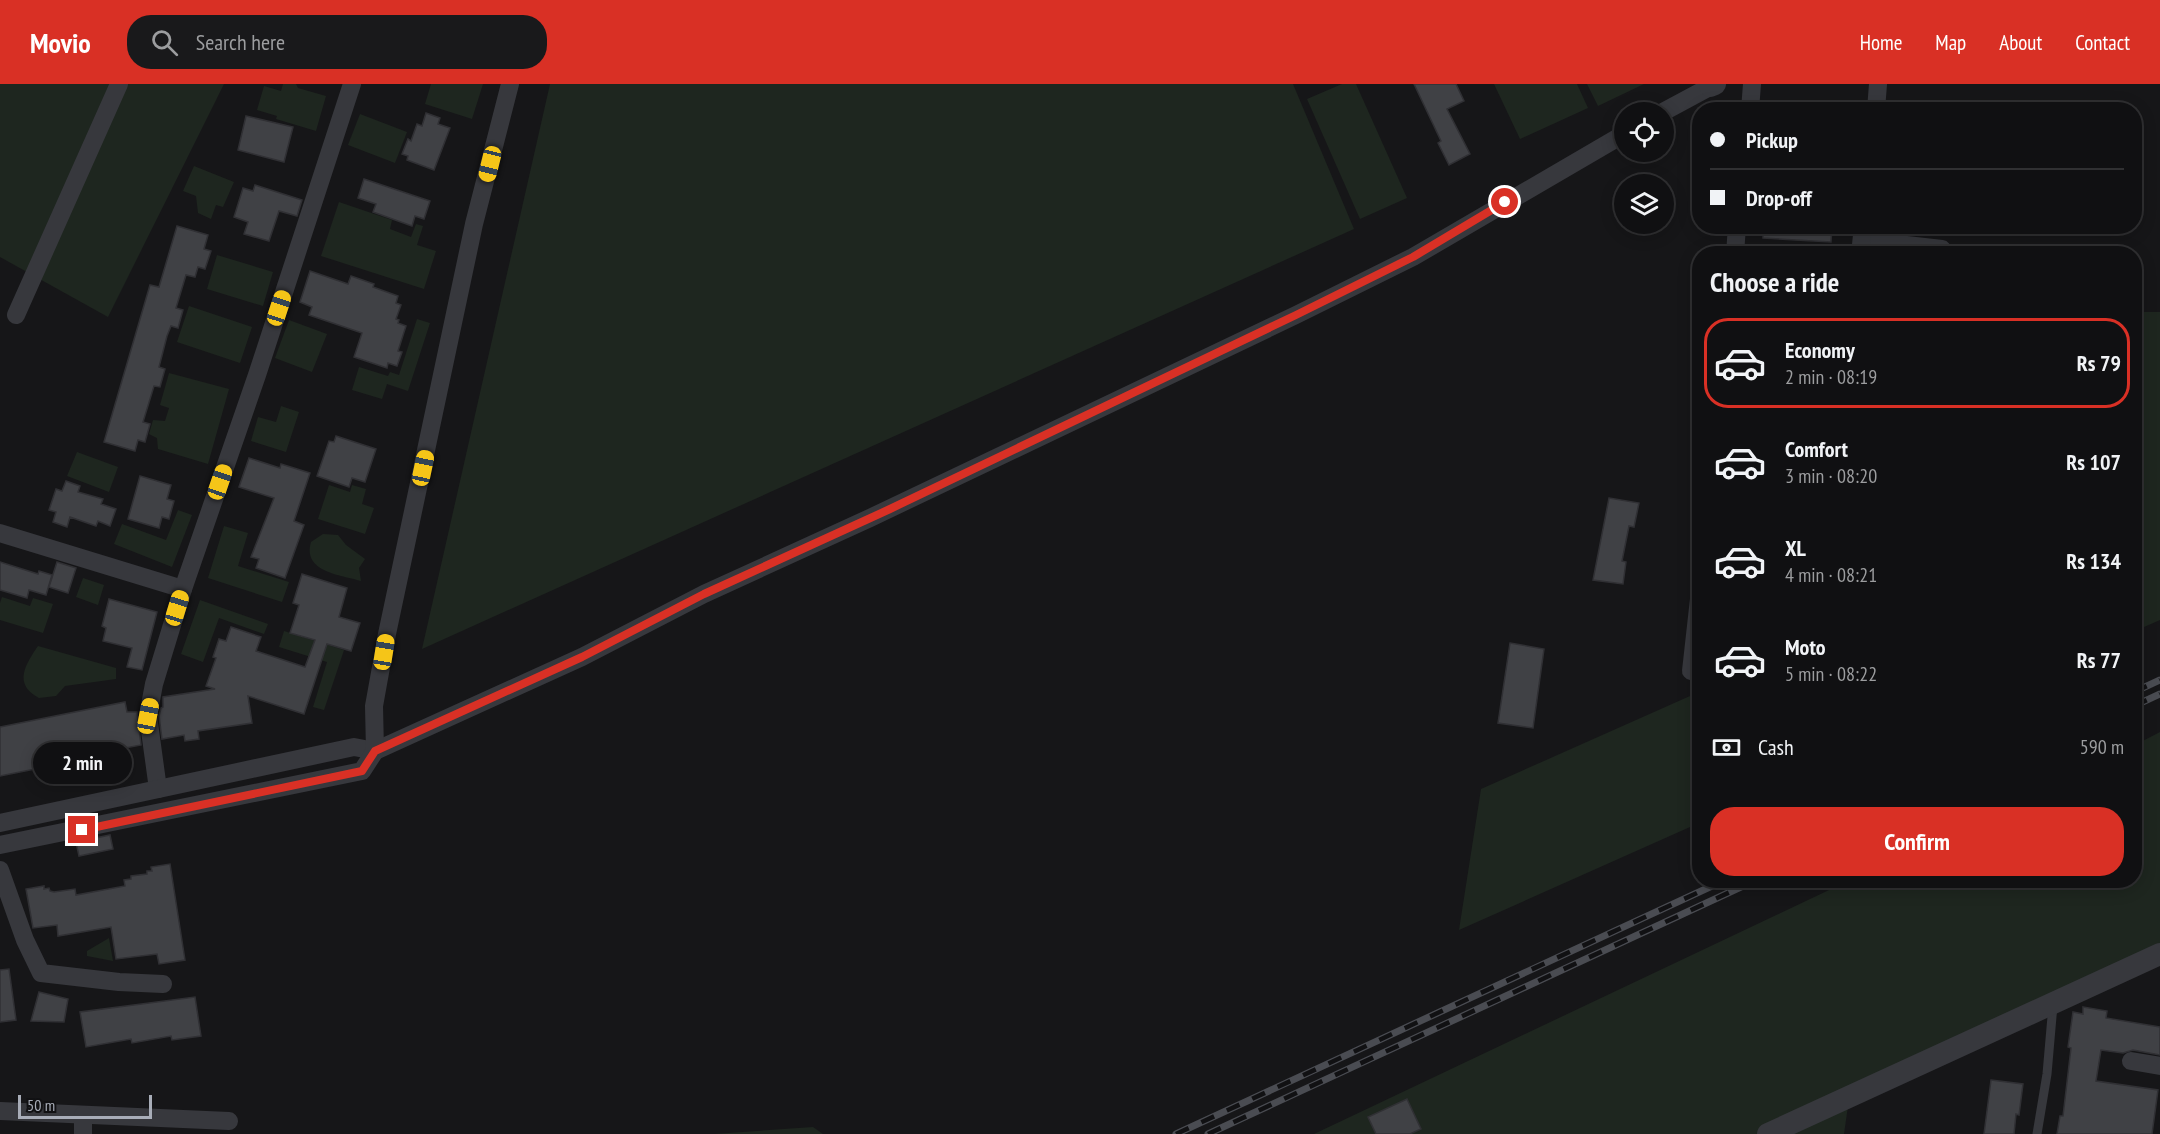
<!DOCTYPE html>
<html lang="en">
<head>
<meta charset="utf-8">
<style>
  :root { --surface:#101012; --page:#19191b; --text:#f1f3f6; --muted:#9c9d9f; --line:#303032; --accent:#d93025 }
  body { margin:0; font-family:"PT Sans Narrow",sans-serif; background:var(--page); color:var(--text); height:100vh; display:flex; flex-direction:column; font-size:22px; white-space:nowrap }
  * { box-sizing:border-box; margin:0 }
  p { font-size:20px; color:var(--muted) }
  .icon { flex:none; width:33px; height:33px; fill:none; stroke:currentColor; stroke-width:2; stroke-linecap:round; stroke-linejoin:round }
  .map { position:relative; flex:1; overflow:hidden }
  .drawer { position:absolute; left:1692px; top:162px; width:450px; height:642px; display:flex; flex-direction:column; background:var(--surface); border-radius:24px; box-shadow:0 3px 15px #0003,0 0 0 2px var(--line) }
  .drawer>* { flex:none }
  .guide { position:absolute; left:1692px; top:18px; width:450px; height:132px; border-radius:24px; box-shadow:0 3px 15px #0003,0 0 0 2px var(--line); display:grid; align-content:center; height:132px; padding:0 18px; background:var(--surface) }
  .tools { position:absolute; left:1614px; top:18px; display:grid; gap:12px }
  .tools a { display:grid; place-items:center; width:60px; height:60px; border-radius:50%; background:var(--surface); box-shadow:0 3px 15px #0003,0 0 0 2px var(--line); font-size:30px }
  .scale { position:absolute; left:18px; bottom:15px; width:134px; box-sizing:border-box; padding-left:6px; border:3px solid #a8adb8; border-top:0; font-size:16px; line-height:21px; white-space:nowrap; color:#a8adb8; -webkit-text-stroke:4px #111113; paint-order:stroke }
  .end { position:absolute; width:27px; height:27px; margin:-14px; border:8px solid #d93025; background:#fff; box-shadow:0 0 0 3px #fff }
  .from { border-radius:50% }
  .bubble { position:absolute; height:42px; border-radius:21px; background:var(--surface); box-shadow:0 3px 15px #0003,0 0 0 2px var(--line); font-size:20px; font-weight:800; line-height:42px; text-align:center }
  .car { position:absolute; width:18px; height:36px; margin:-18px -9px; border-radius:8px; box-shadow:0 0 4px 2px #0007; background:linear-gradient(#f5c518 24%,#345 0 40%,#f5c518 0 76%,#345 0 86%,#f5c518 0) }
  .guide b { display:flex; align-items:center; gap:21px; height:57px; font-size:22px }
  .guide b+b { border-top:2px solid var(--line) }
  .guide i { width:15px; height:15px; background:var(--text) }
  ul { padding:0; list-style:none }
  li { display:flex; align-items:center; gap:18px; height:90px; margin:0 12px 9px; padding:0 6px; border:3px solid transparent; border-radius:24px }
  li div { flex:1 }
  li b { display:block; font-size:22px }
  li em { font-style:normal; font-weight:800 }
  li.on { border-color:var(--accent) }
  li>.icon { width:54px; height:54px; stroke-width:1.5 }
  h2 { padding:0 18px; font-size:27px; line-height:72px }
  .pay { display:flex; align-items:center; gap:15px; height:66px; padding:0 18px; font-size:22px }
  .pay p { margin-inline-start:auto }
  .primary-button { display:flex; gap:12px; margin-top:auto; padding:12px 18px }
  .primary-button a { flex:1; height:69px; border-radius:24px; background:var(--accent); color:#fff; font-size:24px; font-weight:800; line-height:69px; text-align:center }
  header { display:flex; align-items:center; gap:36px; box-sizing:border-box; height:84px; padding:0 30px; background:var(--accent); color:#fff }
  header strong { font-size:28px }
  nav { display:flex; gap:33px; margin-inline-start:auto; font-size:21px }
  .search { width:420px; height:54px; background:var(--page); display:flex; align-items:center; gap:15px; box-sizing:border-box; padding:0 21px; border-radius:24px; color:var(--muted); font-size:22px }
  .map>svg:first-child { display:block }
  .green { fill:#1e261f }
  .building { fill:#404145; stroke:#303034; stroke-width:1.5 }
  .lines { fill:none; stroke-linecap:round; stroke-linejoin:round }
  .service { stroke:#37383d; stroke-width:9 }
  .minor { stroke:#37383d; stroke-width:18 }
  .tertiary { stroke:#37383d; stroke-width:22 }
  .rail-casing { stroke:#4a4c52; stroke-width:7 }
  .rail { stroke:#111113; stroke-width:4.5; stroke-dasharray:14; stroke-linecap:butt }
  .route { stroke:#d93025; stroke-width:8 }
</style>
</head>
<body>
<header>
<strong>Movio</strong>
<div class="search"><svg class="icon" aria-label="search" viewBox="0 0 24 24"><circle cx="10" cy="10" r="6"/><path d="M15 15l6 6"/></svg>Search here</div>
<nav><a>Home</a><a>Map</a><a>About</a><a>Contact</a></nav>
</header>
<div class="map">
<svg width="2160" height="1050" viewBox="0 0 2160 1050">
  <rect width="100%" height="100%" fill="#161618"/>
  <g class="green">
    <polygon points="0,0 224,0 108,233 0,173"/>
    <polygon points="283,0 296,0 298,4 326,12 316,47 276,35 277,32 257,26 264,2 281,7"/>
    <polygon points="431,0 483,0 472,35 425,20"/>
    <polygon points="550,0 1293,0 1354,145 422,565"/>
    <polygon points="1342,0 1356,0 1407,114 1360,135 1307,15"/>
    <polygon points="1494,0 1577,0 1588,24 1520,55"/>
    <polygon points="1587,0 1644,0 1598,22"/>
    <polygon points="360,30 407,48 395,79 348,61"/>
    <polygon points="194,82 234,98 223,123 216,121 211,135 198,129 196,112 183,107"/>
    <polygon points="339,118 392,136 390,145 411,153 416,140 423,142 417,161 436,167 424,205 321,172"/>
    <polygon points="217,171 273,188 263,222 207,205"/>
    <polygon points="189,222 252,243 240,279 177,258"/>
    <polygon points="2135,228 2160,228 2160,536 2135,547"/>
    <polygon points="417,235 430,239 408,307 387,300 382,315 352,306 359,283 388,292 390,288 399,291"/>
    <polygon points="289,236 327,250 312,288 275,274"/>
    <polygon points="169,289 229,305 208,380 158,365 157,354 149,350 153,336 165,337 169,324 160,321"/>
    <polygon points="281,322 299,328 286,368 251,357 258,333 276,338"/>
    <polygon points="77,368 118,383 109,408 67,392"/>
    <polygon points="329,401 350,408 352,401 366,405 362,420 374,424 365,450 318,435"/>
    <polygon points="178,426 192,431 172,483 114,460 122,440 166,456"/>
    <polygon points="224,442 248,449 238,482 289,498 282,518 208,494"/>
    <path d="M 323,450 L 338,451 L 346,461 L 365,475 L 359,484 L 361,497 C 341,491 302,488 311,458 Z"/>
    <polygon points="83,494 104,501 98,521 76,513"/>
    <polygon points="2,513 30,522 33,514 53,520 43,549 0,536 0,519"/>
    <polygon points="200,516 268,540 264,550 219,534 203,578 181,570"/>
    <polygon points="284,547 344,566 324,626 313,623 327,578 279,563"/>
    <path d="M 38,562 L 116,584 L 116,595 L 65,602 L 56,612 L 39,614 C 13,600 25,581 38,562 Z"/>
    <polygon points="1699,608 1699,739 1459,846 1481,705"/>
    <polygon points="2160,648 2160,865 1760,1050 1314,1050 1848,797 2134,796 2135,661"/>
    <polygon points="109,854 113,877 87,872 87,867"/>
    <polygon points="1848,1022 1844,1050 1789,1050"/>
    <polygon points="813,1043 823,1050 714,1050"/>
  </g>
  <g class="building">
    <polygon points="1414,0 1456,0 1464,17 1447,25 1470,70 1449,81 1438,59 1441,57"/>
    <polygon points="426,29 440,34 438,40 450,44 434,86 407,76 408,72 402,70 408,55 411,57 417,40 422,42"/>
    <polygon points="246,32 293,43 284,78 238,66"/>
    <polygon points="364,95 430,117 424,135 415,132 412,142 373,128 376,120 358,114"/>
    <polygon points="255,101 302,116 297,132 279,127 269,157 244,150 248,138 234,133 243,104 253,107"/>
    <polygon points="177,142 208,151 204,165 211,167 205,185 198,183 195,193 186,191 176,224 183,226 178,244 171,242 167,252 159,283 165,285 160,303 154,302 143,338 150,340 145,358 138,356 135,367 104,358 150,201 159,203"/>
    <polygon points="1763,142 1832,142 1831,158 1763,154"/>
    <polygon points="310,187 348,200 351,192 374,200 373,203 398,212 396,219 401,221 396,235 399,236 398,239 406,242 398,267 402,268 397,282 388,279 387,284 354,273 362,249 309,231 312,223 300,218"/>
    <polygon points="336,352 376,365 365,398 352,394 349,403 317,392 329,357 334,358"/>
    <polygon points="249,374 280,384 281,380 310,389 294,437 304,441 285,494 256,484 259,475 251,473 274,414 239,403"/>
    <polygon points="140,392 171,401 167,415 174,417 169,435 162,433 159,444 128,435"/>
    <polygon points="66,397 80,402 78,408 103,415 101,420 116,425 110,442 98,437 96,442 70,433 67,443 53,438 56,428 49,426 56,405 62,407"/>
    <polygon points="1609,414 1639,419 1634,443 1629,442 1622,477 1626,478 1623,500 1593,496"/>
    <polygon points="0,478 38,490 39,487 52,491 46,511 29,506 27,514 0,506"/>
    <polygon points="57,478 76,484 68,509 49,503"/>
    <polygon points="302,490 347,504 339,533 360,539 351,567 327,560 304,630 248,612 252,639 198,647 199,655 185,657 184,651 162,655 159,632 161,624 163,623 163,613 215,605 206,602 216,574 213,573 219,555 226,557 231,543 261,553 256,567 305,583 315,556 290,549 299,521 293,519"/>
    <polygon points="109,515 157,528 142,586 127,583 132,564 103,557 106,544 102,542"/>
    <polygon points="1510,559 1544,565 1533,644 1498,639"/>
    <polygon points="125,618 127,628 137,628 141,661 120,665 120,668 0,692 0,643"/>
    <polygon points="110,751 113,765 79,772 76,758"/>
    <polygon points="170,780 185,876 159,880 157,870 116,875 111,843 58,852 57,841 33,844 26,805 44,802 44,805 49,804 50,807 54,808 75,805 76,811 125,802 124,796 131,795 131,792 147,790 147,787 152,787 151,783"/>
    <polygon points="9,885 16,936 0,938 0,886"/>
    <polygon points="39,908 68,915 64,938 31,937"/>
    <polygon points="195,913 201,952 172,956 171,952 132,959 131,955 86,963 80,928"/>
    <polygon points="2083,923 2107,927 2106,934 2160,943 2160,971 2133,966 2123,969 2101,966 2096,997 2158,1006 2152,1050 2057,1050 2060,1032 2063,1032 2071,964 2068,963 2073,928 2083,930"/>
    <polygon points="1991,996 2023,1000 2019,1031 2016,1030 2014,1050 1984,1050"/>
    <polygon points="1407,1015 1421,1045 1410,1050 1376,1050 1368,1033"/>
  </g>
  <g class="lines">
    <polyline class="service" points="2037,1050 2047,990 2053,921"/>
    <g class="minor">
      <polyline points="1750,26 1752,0"/>
      <polyline points="1876,26 1878,0"/>
      <polyline points="1663,28 1715,0"/>
      <polyline points="1862,156 1942,165"/>
      <polyline points="1735,170 1737,142"/>
      <polyline points="1860,170 1863,142"/>
      <polyline points="16,231 119,0"/>
      <polyline points="0,449 183,505 154,600 148,632 158,705"/>
      <polyline points="183,505 257,291 352,0"/>
      <polyline points="1691,587 1700,506"/>
      <polyline points="0,739 354,663 375,667 582,573 704,510 870,434 1296,231 1413,173 1624,50"/>
      <polyline points="0,761 362,687 375,667 374,622 387,550 474,140 510,0"/>
      <polyline points="0,786 25,856 41,889 119,898 163,900"/>
      <polyline points="2131,977 2160,982"/>
      <polyline points="0,1027 229,1037"/>
      <polyline points="83,1031 83,1050"/>
    </g>
    <g class="tertiary">
      <polyline points="1713,0 1710,2 1715,0"/>
      <polyline points="1768,1050 2160,870"/>
    </g>
    <g class="rail-casing">
      <g id="rail">
        <polyline points="2134,608 2160,596"/>
        <polyline points="2134,622 2160,610"/>
        <polyline points="1176,1050 1725,796"/>
        <polyline points="1208,1050 1756,796"/>
      </g>
    </g>
    <use href="#rail" class="rail"/>
  </g>
  <g class="lines">
    <polyline class="route" points="82,746 362,687 375,667 582,573 704,510 890,425 1296,231 1413,173 1505,118"/>
  </g>
</svg>
<div class="tools">
<a><svg class="icon" aria-label="locate" viewBox="0 0 24 24"><circle cx="12" cy="12" r="6"/><path d="M12 2v4M12 18v4M2 12h4M18 12h4"/></svg></a>
<a><svg class="icon" aria-label="layers" viewBox="0 0 24 24"><path d="M12 4l9 5-9 5-9-5zM3 14l9 5 9-5"/></svg></a>
</div>
<div class="scale">50 m</div>
<i class="end from" style="left:1505px;top:118px"></i>
<i class="end" style="left:82px;top:746px"></i>
<div class="bubble" style="left:33px;top:658px;width:99px">2 min</div>
<i class="car" style="left:490px;top:80px;rotate:194deg"></i>
<i class="car" style="left:279px;top:224px;rotate:18deg"></i>
<i class="car" style="left:423px;top:384px;rotate:12deg"></i>
<i class="car" style="left:220px;top:398px;rotate:19deg"></i>
<i class="car" style="left:177px;top:524px;rotate:17deg"></i>
<i class="car" style="left:384px;top:568px;rotate:9deg"></i>
<i class="car" style="left:148px;top:632px;rotate:11deg"></i>
<div class="guide">
<b><i class="from"></i>Pickup</b>
<b><i></i>Drop-off</b>
</div>
<section class="drawer">
<h2>Choose a ride</h2>
<ul>
<li class="on"><svg class="icon" aria-label="car" viewBox="0 0 24 24"><path d="M5 17H2v-5l4-1 3-4h7l3 4 3 1v5h-3M9 17h6M6 11h13"/><circle cx="7" cy="17" r="2"/><circle cx="17" cy="17" r="2"/></svg><div><b>Economy</b><p>2 min · 08:19</p></div><em>Rs 79</em></li>
<li><svg class="icon" aria-label="car" viewBox="0 0 24 24"><path d="M5 17H2v-5l4-1 3-4h7l3 4 3 1v5h-3M9 17h6M6 11h13"/><circle cx="7" cy="17" r="2"/><circle cx="17" cy="17" r="2"/></svg><div><b>Comfort</b><p>3 min · 08:20</p></div><em>Rs 107</em></li>
<li><svg class="icon" aria-label="car" viewBox="0 0 24 24"><path d="M5 17H2v-5l4-1 3-4h7l3 4 3 1v5h-3M9 17h6M6 11h13"/><circle cx="7" cy="17" r="2"/><circle cx="17" cy="17" r="2"/></svg><div><b>XL</b><p>4 min · 08:21</p></div><em>Rs 134</em></li>
<li><svg class="icon" aria-label="car" viewBox="0 0 24 24"><path d="M5 17H2v-5l4-1 3-4h7l3 4 3 1v5h-3M9 17h6M6 11h13"/><circle cx="7" cy="17" r="2"/><circle cx="17" cy="17" r="2"/></svg><div><b>Moto</b><p>5 min · 08:22</p></div><em>Rs 77</em></li>
</ul>
<div class="pay"><svg class="icon" aria-label="cash" viewBox="0 0 24 24"><path d="M3 7h18v10H3z"/><circle cx="12" cy="12" r="2"/></svg>Cash<p>590 m</p></div>
<div class="primary-button"><a>Confirm</a></div>
</section>
</div>
</body>
</html>
